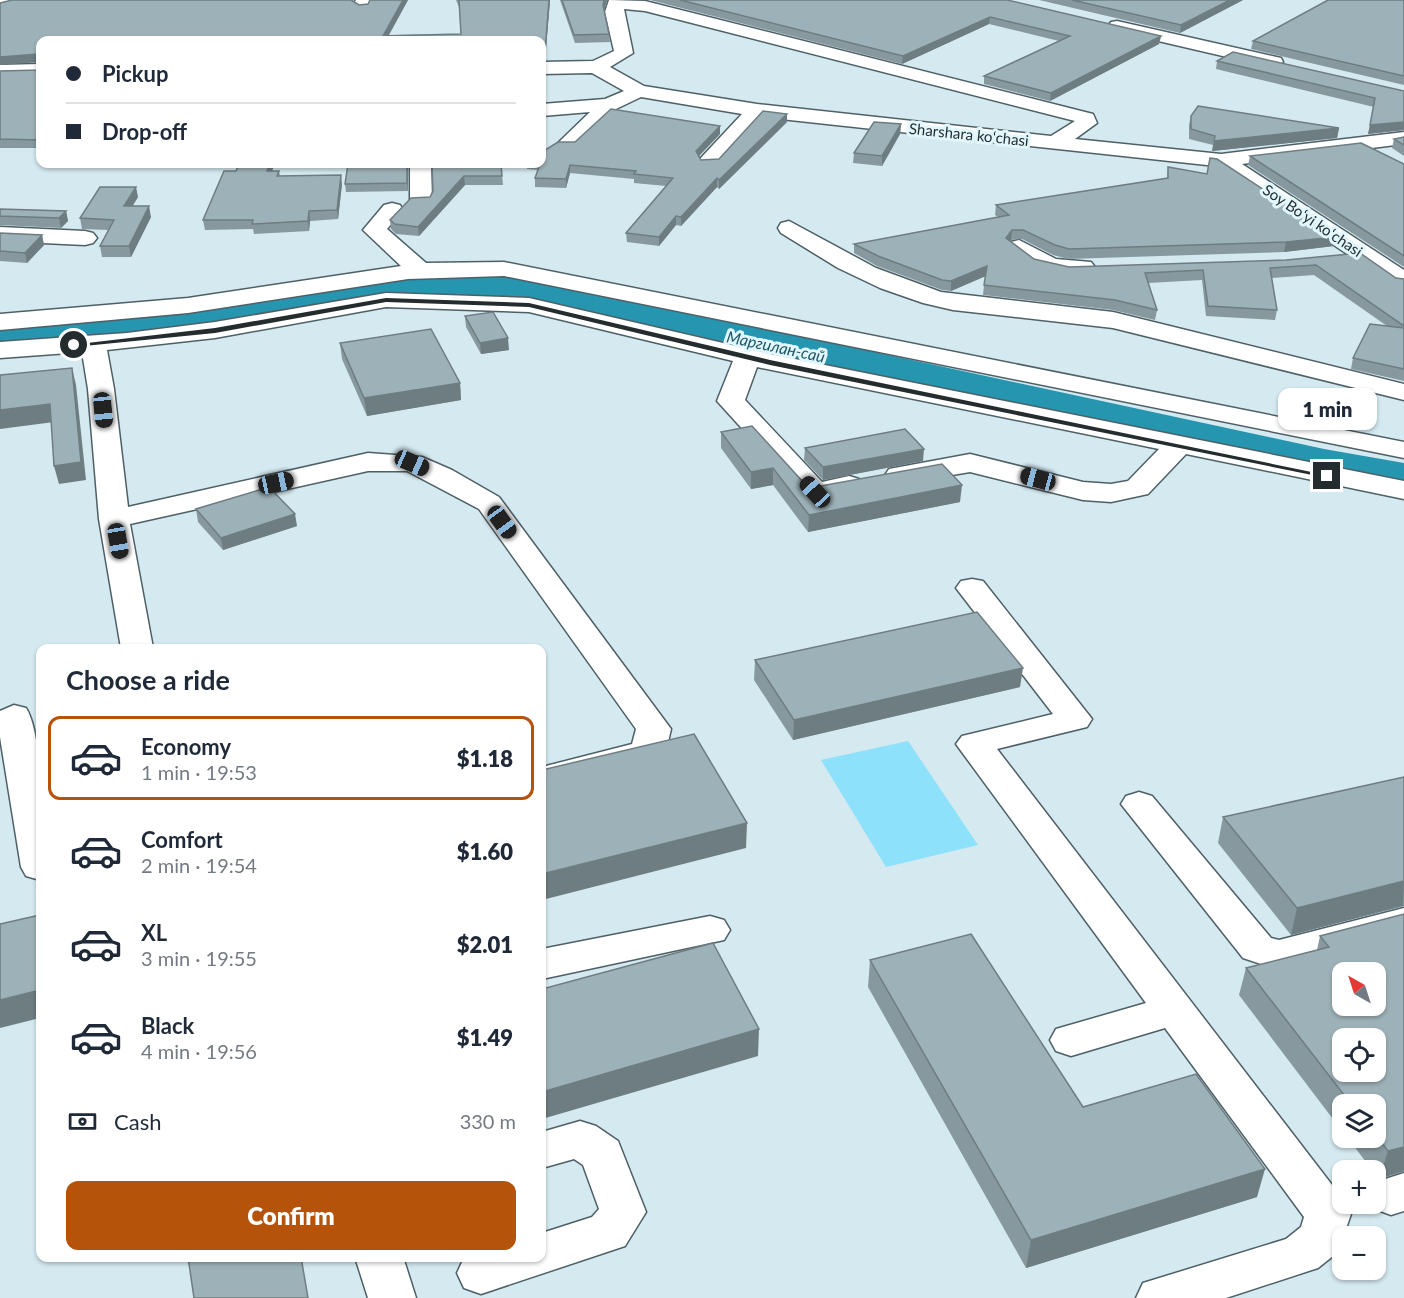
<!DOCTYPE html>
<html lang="en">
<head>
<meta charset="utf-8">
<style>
  :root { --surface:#fff; --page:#f2f2f3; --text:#1f2937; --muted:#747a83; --line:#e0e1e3; --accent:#b45309 }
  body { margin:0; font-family:Lato,sans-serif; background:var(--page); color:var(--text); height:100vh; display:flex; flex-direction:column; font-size:22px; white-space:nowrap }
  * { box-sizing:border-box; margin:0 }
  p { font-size:20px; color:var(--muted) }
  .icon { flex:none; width:33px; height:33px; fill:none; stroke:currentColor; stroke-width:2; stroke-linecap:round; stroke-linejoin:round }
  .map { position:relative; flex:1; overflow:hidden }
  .panel { position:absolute; left:36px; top:644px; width:510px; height:618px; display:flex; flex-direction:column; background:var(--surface); border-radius:12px; box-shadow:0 2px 4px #0004 }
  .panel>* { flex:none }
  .hud { position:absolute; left:36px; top:36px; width:510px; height:132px; border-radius:12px; box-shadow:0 2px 4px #0004; display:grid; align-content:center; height:132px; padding:0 30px; background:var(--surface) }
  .needle { width:39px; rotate:321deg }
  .buttons { position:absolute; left:1332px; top:962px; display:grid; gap:12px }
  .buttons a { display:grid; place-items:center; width:54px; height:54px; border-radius:12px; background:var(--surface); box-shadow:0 2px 4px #0004; font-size:30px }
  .end { position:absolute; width:27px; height:27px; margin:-14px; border:8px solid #242c2e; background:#fff; box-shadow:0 0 0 3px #fff }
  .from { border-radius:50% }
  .bubble { position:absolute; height:42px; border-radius:12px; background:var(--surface); box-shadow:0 2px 4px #0004; font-size:20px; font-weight:800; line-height:42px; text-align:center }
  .car { position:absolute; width:18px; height:36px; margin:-18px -9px; border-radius:8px; box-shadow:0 0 4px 2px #0007; background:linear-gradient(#222 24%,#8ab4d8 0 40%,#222 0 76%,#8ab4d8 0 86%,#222 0) }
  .hud b { display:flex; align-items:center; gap:21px; height:57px; font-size:22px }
  .hud b+b { border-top:2px solid var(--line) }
  .hud i { width:15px; height:15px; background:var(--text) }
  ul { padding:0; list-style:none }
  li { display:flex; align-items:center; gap:18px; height:84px; margin:0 12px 9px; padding:0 18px; border:3px solid transparent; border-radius:12px }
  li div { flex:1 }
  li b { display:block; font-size:22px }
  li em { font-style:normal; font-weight:800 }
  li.on { border-color:var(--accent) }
  li>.icon { width:54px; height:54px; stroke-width:1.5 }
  h2 { padding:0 30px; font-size:27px; line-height:72px }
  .pay { display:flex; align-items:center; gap:15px; height:66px; padding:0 30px; font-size:22px }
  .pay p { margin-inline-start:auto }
  .action { display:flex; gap:12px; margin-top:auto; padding:12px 30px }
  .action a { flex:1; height:69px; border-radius:12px; background:var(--accent); color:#fff; font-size:24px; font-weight:800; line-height:69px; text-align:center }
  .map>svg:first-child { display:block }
  .green { fill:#8de1fa }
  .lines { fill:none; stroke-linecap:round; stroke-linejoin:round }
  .river { fill:#2595b0; fill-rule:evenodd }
  .minor-casing { stroke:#4e6066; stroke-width:3 }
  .minor { fill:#fff; fill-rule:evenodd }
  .wall { fill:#87999e }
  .shaded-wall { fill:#6e7d81 }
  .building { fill:#9db2b8; stroke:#6e7d81; stroke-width:1.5; fill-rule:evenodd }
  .route { fill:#242c2e }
  .labels { text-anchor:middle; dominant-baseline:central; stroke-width:6; stroke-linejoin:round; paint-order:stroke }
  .far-street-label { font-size:15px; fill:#242c2e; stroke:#e1f6fd }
  .far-water-label { font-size:16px; font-style:italic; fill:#1e5766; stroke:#e1f6fd }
</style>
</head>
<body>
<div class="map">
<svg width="1404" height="1298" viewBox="0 0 1404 1298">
  <rect width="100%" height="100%" fill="#d4e9f0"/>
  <polygon class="green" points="908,741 978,845 886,867 821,760"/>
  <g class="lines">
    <path class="river" d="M 450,271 L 528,277 L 1324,449 L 1404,463 L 1404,493 L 1324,479 L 528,303 C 419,290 328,311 221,327 C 148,339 74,344 0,350 L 0,322 L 166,308 L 374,277 Z"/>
    <g class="minor-casing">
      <g id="minor">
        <polygon points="0,0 21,0 18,4 0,9"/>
        <polygon points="356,0 374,0 367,10 361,11 352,6"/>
        <path d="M 609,0 L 645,1 L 1093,114 L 1097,123 L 1075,139 L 1221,154 L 1404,132 L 1404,144 L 1242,164 L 1404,270 L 1404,288 L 1395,286 L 1216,166 L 762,117 L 717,166 L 701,166 L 698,161 L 742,114 L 641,97 L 616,109 L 574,149 L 560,149 L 557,145 L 560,141 L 590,112 L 542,116 L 542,104 L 605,99 L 624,91 L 592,73 L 542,74 L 542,62 L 593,61 L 614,51 L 605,12 ZM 624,9 L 645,11 L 1075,121 L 1051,136 L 757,104 L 644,86 L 610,67 L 633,53 Z"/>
        <polygon points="1117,21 1281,58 1283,62 1274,68 1111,30 1108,26 1111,22"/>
        <polygon points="40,64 40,76 0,77 0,65"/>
        <polygon points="410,164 431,164 432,200 429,205 413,205 410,200"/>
        <polygon points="392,203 400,205 403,210 387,229 426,263 504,262 1404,442 1404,458 504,276 408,279 188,313 0,330 0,314 188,298 401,266 363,230 384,205"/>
        <polygon points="789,221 876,268 941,292 1113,312 1404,384 1404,400 1113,328 953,310 923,303 880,288 838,268 781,233 778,228 781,223"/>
        <polygon points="0,227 85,231 93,233 97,238 93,243 85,245 0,241"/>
        <path d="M 1019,240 L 1056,259 L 1091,262 L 1095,267 L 1091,272 C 1058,280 1038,268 1011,252 L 1007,247 L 1011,242 Z"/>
        <polygon points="386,293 529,298 770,354 1404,481 1404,499 1186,454 1148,494 1111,502 1083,500 970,472 899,484 889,481 885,475 889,469 970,454 1083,482 1111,484 1128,481 1159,449 757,367 745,400 822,482 849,476 859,479 864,485 859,491 815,501 805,498 717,401 733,361 529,312 386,307 215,338 107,350 114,389 128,507 368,453 422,457 452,470 499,497 671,729 666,751 661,759 542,790 542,767 632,744 636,729 479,509 407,471 368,471 130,524 153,648 121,648 99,519 88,389 82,352 0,358 0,342 127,333 215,322"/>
        <polygon points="972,579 983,581 1092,719 1087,727 997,749 1342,1198 1342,1203 1346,1203 1351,1214 1338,1252 1318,1268 1226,1298 1136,1298 1143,1283 1286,1239 1301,1227 1304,1217 1165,1028 1071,1056 1056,1051 1050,1040 1056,1029 1146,1003 956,744 962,736 1053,714 956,588 961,581"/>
        <path d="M 14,705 L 26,708 C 44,735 44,847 40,880 L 26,876 L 21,867 L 0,737 L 0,711 Z"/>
        <polygon points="1139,792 1152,796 1271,938 1279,940 1404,908 1404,936 1279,970 1243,958 1121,804 1126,796"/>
        <polygon points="710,916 724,920 730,930 724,940 542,979 542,949"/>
        <polygon points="580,1121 596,1126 618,1141 646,1212 625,1246 481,1294 464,1288 457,1273 464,1258 542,1257 542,1233 592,1217 599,1209 583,1165 574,1159 542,1168 542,1132"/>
        <polygon points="1404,1173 1404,1211 1391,1215 1375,1209 1371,1203 1376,1203 1376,1182"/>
        <polygon points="355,1257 403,1257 416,1298 368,1298"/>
      </g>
    </g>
    <use href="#minor" class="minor"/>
  </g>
  <g class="wall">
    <polygon points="12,0 353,0 353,1 359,5 368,4 370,0 408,0 389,35 461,34 459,7 456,0 550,0 545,60 40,40 40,148 0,148 0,71 40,70 39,62"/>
    <polygon points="560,0 607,0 604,10 609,34 610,42 575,43"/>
    <polygon points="650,0 1007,0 1161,36 1159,44 1050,101 984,84 984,76 1059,41 989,24 902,64"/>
    <polygon points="1039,0 1243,0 1180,33"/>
    <polygon points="1404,0 1404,85 1251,49 1253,41"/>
    <polygon points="1217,61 1404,91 1404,130 1368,134 1374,107 1216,69"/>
    <polygon points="1191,116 1339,128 1337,138 1212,151 1213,145 1189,139 1189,125"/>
    <polygon points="787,122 719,189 717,187 681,226 676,225 659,246 627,242 626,233 666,186 634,183 634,179 570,173 566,188 535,187 535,178 538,170 527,169 527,164 542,164 575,142 720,134 699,156 701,160 719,159"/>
    <polygon points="901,124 900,134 882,166 853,163 854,153"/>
    <polygon points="1404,137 1404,156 1392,148 1394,139"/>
    <polygon points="1250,156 1404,164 1404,267 1248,165"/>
    <polygon points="408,164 408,191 346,192 345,184"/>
    <polygon points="432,164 501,164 503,185 465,185 419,236 396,234 391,229 390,220 430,197 433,191"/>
    <polygon points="274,166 272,171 279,171 280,176 342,184 338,219 310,221 309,231 254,234 253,229 205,230 203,220 236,171"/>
    <polygon points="1168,167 1334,246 1284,252 1068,259 1053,255 1022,239 1011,240 1010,241 1034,259 1069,267 1286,260 1404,279 1404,381 1351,369 1353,358 1387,326 1314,275 1272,278 1277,310 1275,320 1206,316 1202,280 1148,283 1157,310 1155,320 1113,310 983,295 985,276 951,291 942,290 877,266 854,253 854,244 998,217 995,215 996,205 1167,179"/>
    <polygon points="138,197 132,206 151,217 131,257 102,257 100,246 108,230 82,229 80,218"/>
    <polygon points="0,209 66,211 68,221 61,228 0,225"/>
    <polygon points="0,233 42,235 44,245 27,263 0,261"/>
    <polygon points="465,316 509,350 481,354 466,327"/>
    <polygon points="340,343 460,383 461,400 367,416 342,359"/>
    <polygon points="721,432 804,483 815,487 960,502 808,532 773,485 751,489 721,448"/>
    <polygon points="805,448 923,461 823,480 804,460"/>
    <polygon points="196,509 297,526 223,550 198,522"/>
    <polygon points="755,660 1020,687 793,740 754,680"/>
    <polygon points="1404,777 1404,906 1291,935 1218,843 1223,817"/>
    <polygon points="1404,914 1404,1171 1379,1179 1376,1174 1376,1170 1372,1170 1347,1137 1376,1137 1376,1104 1342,1104 1342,1131 1239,995 1246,968 1317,950 1320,936"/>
    <polygon points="870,960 1083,1107 1257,1197 1026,1268 868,987"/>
  </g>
  <g class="shaded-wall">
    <polygon points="403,0 408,0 386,40 383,36"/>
    <polygon points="549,0 550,0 545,60 542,61 542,53"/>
    <polygon points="604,0 607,0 603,13 603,5"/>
    <polygon points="1230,0 1243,0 1180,33 1181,25"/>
    <polygon points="990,17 989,24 902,64 903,56"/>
    <polygon points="1161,36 1159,44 1050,101 1051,93"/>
    <polygon points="38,54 40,62 0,65 0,57"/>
    <polygon points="544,68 544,76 543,96 542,87"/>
    <polygon points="787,114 787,122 719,189 719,180"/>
    <polygon points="1404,122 1404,130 1368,134 1370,125"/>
    <polygon points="901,124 900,134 882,166 882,156"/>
    <polygon points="720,126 720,134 696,159 696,151"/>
    <polygon points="1339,128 1337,138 1212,151 1214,141"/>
    <polygon points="270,164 273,164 274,166 268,180 267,171"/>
    <polygon points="407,164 408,164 408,191 407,183"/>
    <polygon points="570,165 570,173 566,188 566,179"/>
    <polygon points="341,175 342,184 338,219 337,210"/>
    <polygon points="464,176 465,185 419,236 418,227"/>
    <polygon points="717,178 717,187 681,226 681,217"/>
    <polygon points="136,187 138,197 126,217 124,206"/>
    <polygon points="149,206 151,217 131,257 129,246"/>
    <polygon points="66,211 68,221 61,228 59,218"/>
    <polygon points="309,211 310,221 309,231 308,221"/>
    <polygon points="676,216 676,225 659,246 659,237"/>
    <polygon points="1012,230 1011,240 1005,247 1006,238"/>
    <polygon points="42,235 44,245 27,263 25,253"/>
    <polygon points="1336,237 1334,246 1284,252 1286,242"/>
    <polygon points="987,266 986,276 951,291 951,281"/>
    <polygon points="508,338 509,350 481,354 480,343"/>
    <polygon points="72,368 76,385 86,480 59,484 54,466"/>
    <polygon points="460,383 461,400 367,416 364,398"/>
    <polygon points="50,404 54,422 0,429 0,410"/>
    <polygon points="924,449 923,461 823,480 823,467"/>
    <polygon points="773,468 773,485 751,489 751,472"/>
    <polygon points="962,485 960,502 808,532 809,515"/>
    <polygon points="295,514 297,526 223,550 221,538"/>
    <polygon points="1023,668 1020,687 793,740 794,720"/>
    <polygon points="747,823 746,848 542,900 542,874"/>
    <polygon points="1404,881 1403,906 1291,935 1297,908"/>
    <polygon points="40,990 40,1018 0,1028 0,1000"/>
    <polygon points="759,1029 758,1056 542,1119 542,1092"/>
    <polygon points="1404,1147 1404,1171 1379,1179 1388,1151"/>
    <polygon points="1265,1169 1257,1197 1026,1268 1031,1240"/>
  </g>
  <g class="building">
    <polygon points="12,0 351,0 359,5 368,4 370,0 403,0 383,36 461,34 459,0 549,0 545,52 542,53 542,40 40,40 40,140 0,139 0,71 40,70 38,54 0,57 0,3"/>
    <polygon points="562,0 604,0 603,5 609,34 574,35"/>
    <polygon points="680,0 1007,0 1161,36 1051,93 984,76 1070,36 990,17 903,56"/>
    <polygon points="1072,0 1230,0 1181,25"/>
    <polygon points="1328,0 1404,0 1404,76 1253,41"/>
    <polygon points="1233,52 1404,91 1404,122 1370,125 1375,98 1217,61"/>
    <polygon points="542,67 544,68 542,87"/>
    <polygon points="1198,106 1339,128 1214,141 1215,136 1191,129 1191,116"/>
    <polygon points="611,109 720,126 696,151 701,160 719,159 763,111 787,114 719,180 717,178 681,217 676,216 659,237 626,233 673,178 634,174 636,171 570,165 566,179 535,178 540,164 542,164 542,152 558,142 575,142"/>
    <polygon points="874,122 901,124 882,156 854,153"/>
    <polygon points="1404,137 1404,145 1394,139"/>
    <polygon points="1361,143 1404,164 1404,256 1250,156"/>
    <polygon points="1210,158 1217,159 1336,237 1286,242 1069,249 1055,245 1023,230 1012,230 1006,238 1034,259 1069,267 1286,260 1360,253 1396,278 1404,279 1404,326 1316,265 1270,268 1277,310 1208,306 1203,270 1145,273 1157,310 1115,300 984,285 987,266 951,281 942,280 878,256 854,244 1009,215 996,205 1168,178 1168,167 1207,174"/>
    <polygon points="239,164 270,164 267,171 279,171 277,176 341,175 337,210 309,211 308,221 252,224 253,220 203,220 224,171 236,171"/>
    <polygon points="348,164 407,164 407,183 345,184"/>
    <polygon points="432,164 501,164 502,176 464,176 418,227 395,224 390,220 411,198 430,197 433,191"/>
    <polygon points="100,187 136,187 124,206 149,206 129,246 100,246 114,220 80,218"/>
    <polygon points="0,209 66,211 59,218 0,216"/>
    <polygon points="0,233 42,235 25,253 0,251"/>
    <polygon points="493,312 508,338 480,343 465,316"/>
    <polygon points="1370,324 1404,328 1404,369 1353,358"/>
    <polygon points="431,329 460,383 364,398 340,343"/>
    <polygon points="72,368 81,462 54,466 50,404 0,410 0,375"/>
    <polygon points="752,426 804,483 815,487 942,464 962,485 809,515 773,468 751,472 721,432"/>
    <polygon points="905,429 924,449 823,467 805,448"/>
    <polygon points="269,487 295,514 221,538 196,509"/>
    <polygon points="977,612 1023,668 794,720 755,660"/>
    <polygon points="40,731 40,776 36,732"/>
    <polygon points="694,734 747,823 542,874 542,770"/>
    <polygon points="1404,777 1404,881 1297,908 1223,817"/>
    <path d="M 1404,914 L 1404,1147 L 1388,1151 L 1376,1135 L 1376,1104 L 1351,1104 L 1246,968 L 1329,947 L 1320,936 ZM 1342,972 L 1376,972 L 1376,1005 L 1342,1005 ZM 1342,1038 L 1376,1038 L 1376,1071 L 1342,1071 Z"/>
    <polygon points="40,915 40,990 0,1000 0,924"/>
    <polygon points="971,934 1083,1107 1196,1074 1265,1169 1031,1240 870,960"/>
    <polygon points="713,943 759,1029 542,1092 542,989"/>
    <polygon points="188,1257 301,1257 308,1298 194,1298"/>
  </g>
  <polygon class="route" points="386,298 529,303 770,360 1331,476 1327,478 770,365 529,307 386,302 215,333 74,347 70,345 215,328"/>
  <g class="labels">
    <g class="far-street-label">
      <text transform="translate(969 134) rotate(6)">Sharshara koʻchasi</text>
      <text transform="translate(1313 220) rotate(34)">Soy Boʻyi koʻchasi</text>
    </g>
    <g class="far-water-label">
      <text transform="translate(776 346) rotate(12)">Маргилан-сай</text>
    </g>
  </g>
</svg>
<div class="buttons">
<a><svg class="needle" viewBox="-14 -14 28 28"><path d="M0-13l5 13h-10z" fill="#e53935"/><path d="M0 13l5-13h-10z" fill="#747a83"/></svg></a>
<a><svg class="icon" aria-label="locate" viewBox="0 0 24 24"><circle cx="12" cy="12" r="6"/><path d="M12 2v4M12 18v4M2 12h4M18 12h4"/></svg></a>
<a><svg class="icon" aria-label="layers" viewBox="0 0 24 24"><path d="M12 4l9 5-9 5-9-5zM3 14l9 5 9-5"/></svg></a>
<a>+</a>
<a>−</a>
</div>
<i class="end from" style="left:74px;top:345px"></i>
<i class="end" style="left:1327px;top:476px"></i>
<div class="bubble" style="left:1278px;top:388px;width:99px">1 min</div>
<i class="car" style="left:103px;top:410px;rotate:174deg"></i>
<i class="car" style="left:412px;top:463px;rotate:114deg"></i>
<i class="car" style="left:1038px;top:479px;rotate:285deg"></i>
<i class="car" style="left:276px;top:483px;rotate:78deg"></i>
<i class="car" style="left:815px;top:492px;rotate:317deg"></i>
<i class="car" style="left:502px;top:522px;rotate:144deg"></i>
<i class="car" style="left:118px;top:541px;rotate:170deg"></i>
<div class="hud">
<b><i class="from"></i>Pickup</b>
<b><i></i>Drop-off</b>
</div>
<section class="panel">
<h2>Choose a ride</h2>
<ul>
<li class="on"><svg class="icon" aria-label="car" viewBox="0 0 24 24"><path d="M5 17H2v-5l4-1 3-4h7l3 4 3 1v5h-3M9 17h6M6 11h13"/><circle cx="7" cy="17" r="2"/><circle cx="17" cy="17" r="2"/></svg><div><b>Economy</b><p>1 min · 19:53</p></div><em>$1.18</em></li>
<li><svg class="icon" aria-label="car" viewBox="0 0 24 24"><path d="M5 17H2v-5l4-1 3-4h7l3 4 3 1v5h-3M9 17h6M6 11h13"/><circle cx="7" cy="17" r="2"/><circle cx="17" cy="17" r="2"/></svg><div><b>Comfort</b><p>2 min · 19:54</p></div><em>$1.60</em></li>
<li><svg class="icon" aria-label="car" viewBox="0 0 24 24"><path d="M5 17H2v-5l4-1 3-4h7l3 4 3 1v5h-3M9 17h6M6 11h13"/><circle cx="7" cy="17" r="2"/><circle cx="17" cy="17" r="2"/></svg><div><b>XL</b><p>3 min · 19:55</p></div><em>$2.01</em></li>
<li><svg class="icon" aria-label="car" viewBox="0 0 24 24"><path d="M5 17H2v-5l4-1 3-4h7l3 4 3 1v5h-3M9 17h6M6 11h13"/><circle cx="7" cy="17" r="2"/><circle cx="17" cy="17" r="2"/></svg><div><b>Black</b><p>4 min · 19:56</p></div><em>$1.49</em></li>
</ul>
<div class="pay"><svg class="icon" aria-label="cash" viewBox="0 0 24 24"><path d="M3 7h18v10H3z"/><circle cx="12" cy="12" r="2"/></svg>Cash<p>330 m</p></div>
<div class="action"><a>Confirm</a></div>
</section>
</div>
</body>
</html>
